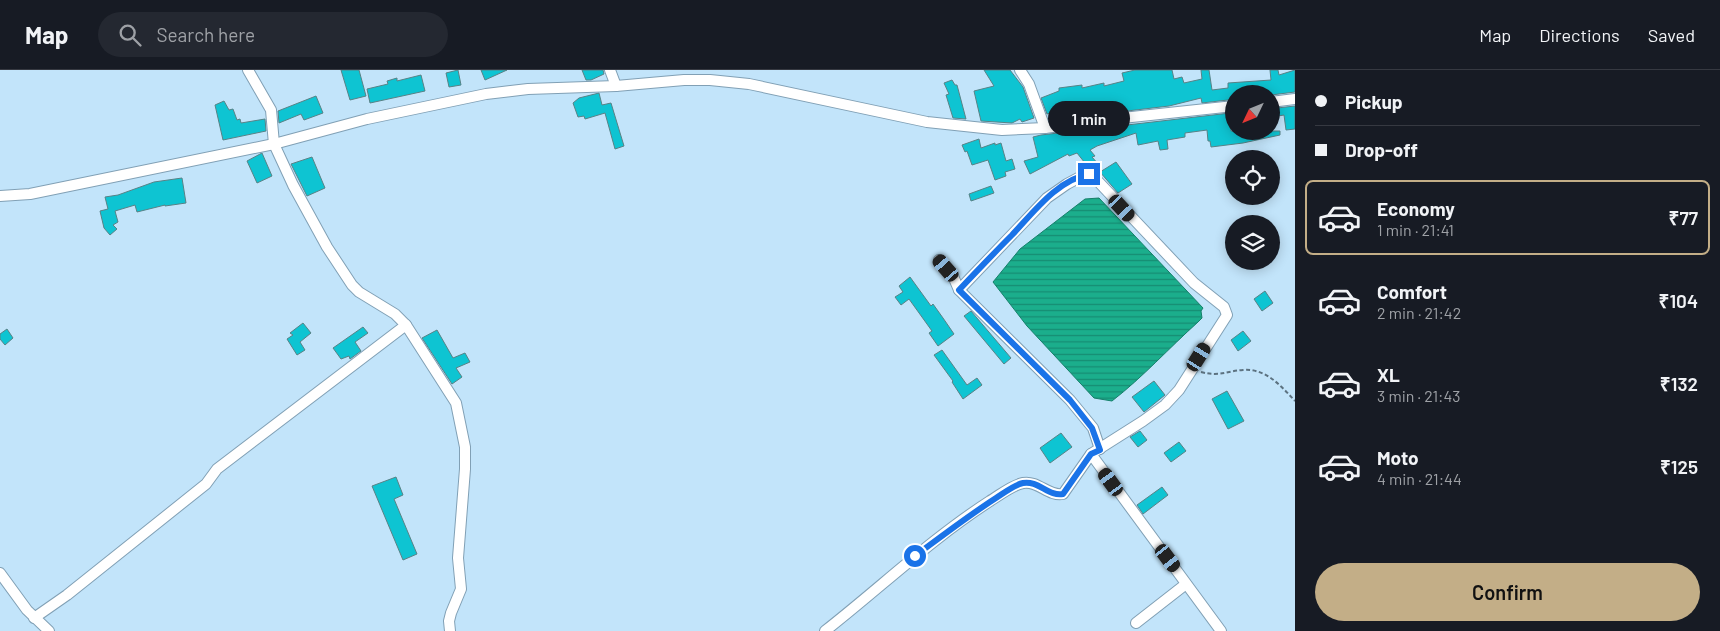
<!DOCTYPE html>
<html lang="en">
<head>
<meta charset="utf-8">
<style>
  :root { --surface:#171b24; --page:#242831; --text:#f1f3f6; --muted:#9ea1a6; --line:#363941; --accent:#c3ae87 }
  body { margin:0; font-family:Barlow,sans-serif; background:var(--page); color:var(--text); height:100vh; display:flex; flex-direction:column; font-size:19px; white-space:nowrap }
  * { box-sizing:border-box; margin:0 }
  p { font-size:16px; color:var(--muted) }
  .icon { flex:none; width:28px; height:28px; fill:none; stroke:currentColor; stroke-width:2; stroke-linecap:round; stroke-linejoin:round }
  .map { position:relative; flex:1; overflow:hidden }
  .details { display:flex; flex-direction:column; background:var(--surface); width:425px }
  .details>* { flex:none }
  .guide { display:grid; align-content:center; height:110px; padding:0 20px; background:var(--surface) }
  .needle { width:32px; rotate:227deg }
  .fabs { position:absolute; left:1225px; top:15px; display:grid; gap:10px }
  .fabs a { display:grid; place-items:center; width:55px; height:55px; border-radius:50%; background:var(--surface); box-shadow:0 2px 12px #0003; font-size:25px }
  .end { position:absolute; width:22px; height:22px; margin:-11px; border:6px solid #1a73e8; background:#fff; box-shadow:0 0 0 2px #fff }
  .from { border-radius:50% }
  .bubble { position:absolute; height:35px; border-radius:18px; background:var(--surface); box-shadow:0 2px 12px #0003; font-size:16px; font-weight:600; line-height:35px; text-align:center }
  .car { position:absolute; width:15px; height:30px; margin:-15px -8px; border-radius:6px; box-shadow:0 0 4px 1px #0007; background:linear-gradient(#222 24%,#8ab4d8 0 40%,#222 0 76%,#8ab4d8 0 86%,#222 0) }
  .guide b { display:flex; align-items:center; gap:18px; height:48px; font-size:19px }
  .guide b+b { border-top:1px solid var(--line) }
  .guide i { width:12px; height:12px; background:var(--text) }
  ul { padding:0; list-style:none }
  li { display:flex; align-items:center; gap:15px; height:75px; margin:0 10px 8px; padding:0 10px; border:2px solid transparent; border-radius:8px }
  li div { flex:1 }
  li b { display:block; font-size:19px }
  li em { font-style:normal; font-weight:600 }
  li.selected { border-color:var(--accent) }
  li>.icon { width:45px; height:45px; stroke-width:1.5 }
  .action { display:flex; gap:10px; margin-top:auto; padding:10px 20px }
  .action a { flex:1; height:58px; border-radius:30px; background:var(--accent); color:#111; font-size:20px; font-weight:600; line-height:58px; text-align:center }
  header { display:flex; align-items:center; gap:30px; box-sizing:border-box; height:70px; padding:0 25px; background:var(--surface); border-bottom:1px solid var(--line) }
  header strong { font-size:24px }
  nav { display:flex; gap:28px; margin-inline-start:auto; font-size:18px }
  .search { width:350px; height:45px; background:var(--page); display:flex; align-items:center; gap:12px; box-sizing:border-box; padding:0 18px; border-radius:28px; color:var(--muted); font-size:19px }
  main { display:flex; flex:1; min-height:0 }
  .map>svg:first-child { display:block }
  .water { fill:url(#water-rules); stroke:#15806a }
  .building { fill:#0ec4d2; stroke:#588286 }
  .lines { fill:none; stroke-linecap:round; stroke-linejoin:round }
  .minor-casing { stroke:#81a0b5; stroke-width:12 }
  .path { stroke:#5c7280; stroke-width:2; stroke-dasharray:4 2.5; stroke-linecap:butt }
  .minor { stroke:#fff; stroke-width:10 }
  .route { stroke:#1a73e8; stroke-width:6 }
</style>
</head>
<body>
<header>
<strong>Map</strong>
<div class="search"><svg class="icon" aria-label="search" viewBox="0 0 24 24"><circle cx="10" cy="10" r="6"/><path d="M15 15l6 6"/></svg>Search here</div>
<nav><a>Map</a><a>Directions</a><a>Saved</a></nav>
</header>
<main>
<div class="map">
<svg width="1295" height="561" viewBox="0 0 1295 561">
  <defs>
    <pattern id="water-rules" width="6" height="5" patternUnits="userSpaceOnUse" patternTransform="scale(1.25)"><rect width="6" height="5" fill="#1bae8c"/><path d="M0 2.5h6" fill="none" stroke="#168c72"/></pattern>
  </defs>
  <rect width="100%" height="100%" fill="#c2e4fa"/>
  <path class="water" d="M 1099,128 L 1203,238 L 1201,241 L 1202,248 L 1198,252 C 1169,278 1143,307 1112,331 L 1094,328 L 1027,256 L 993,212 L 1020,179 L 1085,129 Z"/>
  <g class="building">
    <polygon points="341,0 359,0 366,26 350,30"/>
    <polygon points="458,0 461,15 449,17 446,3"/>
    <polygon points="481,0 507,0 485,10"/>
    <polygon points="582,0 603,0 604,4 591,10 586,10"/>
    <polygon points="984,0 1010,0 1023,17 1034,48 1022,52 1020,49 1012,53 981,51 974,21 994,16"/>
    <polygon points="1135,0 1172,0 1174,9 1182,7 1184,13 1202,9 1201,0 1209,0 1212,20 1228,18 1228,13 1271,10 1270,0 1278,0 1279,5 1295,0 1295,22 1271,25 1234,24 1234,28 1228,30 1202,33 1201,28 1169,36 1052,50 1050,43 1047,44 1041,28 1059,21 1059,18 1082,15 1082,18 1104,13 1104,16 1124,11 1122,3"/>
    <polygon points="421,5 425,21 370,33 367,19 388,14 387,11 397,8 397,11"/>
    <polygon points="952,10 955,15 957,15 966,49 953,48 946,25 949,24 944,13"/>
    <polygon points="599,23 602,35 611,33 624,76 615,79 605,43 585,49 584,46 578,47 573,33 579,28"/>
    <polygon points="316,26 323,43 304,50 301,44 279,53 278,41"/>
    <polygon points="224,31 229,40 233,39 237,50 240,49 241,53 265,49 266,61 223,70 215,35"/>
    <polygon points="1295,36 1295,59 1286,60 1284,45 1278,46 1277,38"/>
    <polygon points="1230,43 1231,61 1280,61 1280,65 1243,73 1211,77 1210,71 1208,71 1207,60 1185,63 1185,67 1167,70 1168,79 1160,80 1158,71 1138,75 1136,63 1097,76 1090,80 1095,86 1092,87 1099,95 1094,99 1089,98 1077,83 1069,86 1068,84 1030,104 1024,91 1038,87 1033,67 1041,65"/>
    <polygon points="979,69 981,78 995,73 995,75 1001,73 1006,91 1012,89 1015,99 1005,102 1006,106 995,110 988,90 972,95 967,81 965,82 962,75"/>
    <polygon points="262,83 272,106 257,113 247,91"/>
    <polygon points="312,87 325,118 307,126 291,94"/>
    <polygon points="1116,92 1132,114 1118,123 1100,102"/>
    <polygon points="182,108 186,133 165,136 165,135 137,142 135,135 115,141 118,152 113,155 117,159 110,165 104,158 100,141 108,139 105,127 118,125 154,112"/>
    <polygon points="991,116 994,123 971,131 969,124"/>
    <polygon points="910,207 931,236 933,234 943,248 954,264 938,276 929,263 932,261 909,229 901,235 895,227 903,222 899,216"/>
    <polygon points="1265,221 1273,233 1262,241 1254,229"/>
    <polygon points="971,241 1011,288 1004,294 964,246"/>
    <polygon points="303,253 311,263 300,272 305,280 297,285 287,269 293,265 290,263"/>
    <polygon points="363,257 368,263 355,272 361,281 350,289 349,286 341,289 333,278"/>
    <polygon points="7,259 13,268 5,275 0,269 0,264"/>
    <polygon points="437,260 453,288 465,283 470,292 456,298 462,307 452,314 422,268"/>
    <polygon points="1243,261 1251,271 1238,281 1231,270"/>
    <polygon points="942,280 967,315 977,308 982,315 963,329 952,312 953,311 934,285"/>
    <polygon points="1154,311 1165,325 1144,342 1132,327"/>
    <polygon points="1227,321 1244,351 1228,359 1212,329"/>
    <polygon points="1140,361 1147,370 1138,377 1130,367"/>
    <polygon points="1061,363 1072,377 1050,393 1040,378"/>
    <polygon points="1179,372 1186,381 1171,392 1164,383"/>
    <polygon points="396,407 403,425 394,429 417,484 403,490 372,416"/>
    <polygon points="1162,417 1168,425 1143,444 1137,435"/>
  </g>
  <g class="lines">
    <g class="minor-casing">
      <g id="minor">
        <polyline points="248,0 271,40 274,74 293,115 327,177 352,215 359,222 395,244 406,255 456,333 465,377 465,399 458,488 461,519 451,543 449,551 450,561"/>
        <polyline points="610,0 616,16"/>
        <polyline points="1020,0 1029,14 1045,58"/>
        <polyline points="1271,32 1295,29"/>
        <polyline points="0,126 30,124 274,74 367,49 486,24 528,19 616,16 684,10 710,10 749,14 927,52 1002,60 1045,58 1113,49 1234,36"/>
        <polyline points="939,190 953,206 959,220 1070,330 1093,358 1100,379"/>
        <polyline points="1091,384 1221,561"/>
        <polyline points="0,503 27,540 49,561"/>
        <polyline points="34,548 67,525 206,414 217,399 406,255"/>
        <polyline points="1136,553 1186,514"/>
        <path d="M 825,561 C 880,518 931,469 990,431 C 1000,425 1012,415 1023,413 C 1038,410 1049,427 1063,424 L 1091,384 L 1143,351 L 1165,335 L 1179,320 L 1227,245 L 1224,237 L 1194,213 L 1092,105 L 1082,106 L 1067,114 L 1047,128 L 959,220"/>
      </g>
    </g>
    <path class="path" d="M 1201,302 C 1220,307 1226,301 1243,300 C 1266,298 1281,316 1295,331"/>
    <use href="#minor" class="minor"/>
  </g>
  <g class="lines">
    <path class="route" d="M 915,486 C 942,466 968,446 996,428 C 1004,423 1014,415 1023,413 C 1038,410 1049,427 1063,424 L 1091,384 L 1100,380 L 1092,358 L 1070,330 L 959,220 C 976,202 994,183 1012,165 C 1033,143 1057,110 1089,104"/>
  </g>
</svg>
<div class="fabs">
<a><svg class="needle" viewBox="-14 -14 28 28"><path d="M0-13l5 13h-10z" fill="#e53935"/><path d="M0 13l5-13h-10z" fill="#9ea1a6"/></svg></a>
<a><svg class="icon" aria-label="locate" viewBox="0 0 24 24"><circle cx="12" cy="12" r="6"/><path d="M12 2v4M12 18v4M2 12h4M18 12h4"/></svg></a>
<a><svg class="icon" aria-label="layers" viewBox="0 0 24 24"><path d="M12 4l9 5-9 5-9-5zM3 14l9 5 9-5"/></svg></a>
</div>
<i class="end from" style="left:915px;top:486px"></i>
<i class="end" style="left:1089px;top:104px"></i>
<div class="bubble" style="left:1048px;top:31px;width:82px">1 min</div>
<i class="car" style="left:1122px;top:138px;rotate:137deg"></i>
<i class="car" style="left:946px;top:198px;rotate:319deg"></i>
<i class="car" style="left:1199px;top:287px;rotate:32deg"></i>
<i class="car" style="left:1111px;top:412px;rotate:324deg"></i>
<i class="car" style="left:1168px;top:488px;rotate:143deg"></i>
</div>
<section class="details">
<div class="guide">
<b><i class="from"></i>Pickup</b>
<b><i></i>Drop-off</b>
</div>
<ul>
<li class="selected"><svg class="icon" aria-label="car" viewBox="0 0 24 24"><path d="M5 17H2v-5l4-1 3-4h7l3 4 3 1v5h-3M9 17h6M6 11h13"/><circle cx="7" cy="17" r="2"/><circle cx="17" cy="17" r="2"/></svg><div><b>Economy</b><p>1 min · 21:41</p></div><em>₹77</em></li>
<li><svg class="icon" aria-label="car" viewBox="0 0 24 24"><path d="M5 17H2v-5l4-1 3-4h7l3 4 3 1v5h-3M9 17h6M6 11h13"/><circle cx="7" cy="17" r="2"/><circle cx="17" cy="17" r="2"/></svg><div><b>Comfort</b><p>2 min · 21:42</p></div><em>₹104</em></li>
<li><svg class="icon" aria-label="car" viewBox="0 0 24 24"><path d="M5 17H2v-5l4-1 3-4h7l3 4 3 1v5h-3M9 17h6M6 11h13"/><circle cx="7" cy="17" r="2"/><circle cx="17" cy="17" r="2"/></svg><div><b>XL</b><p>3 min · 21:43</p></div><em>₹132</em></li>
<li><svg class="icon" aria-label="car" viewBox="0 0 24 24"><path d="M5 17H2v-5l4-1 3-4h7l3 4 3 1v5h-3M9 17h6M6 11h13"/><circle cx="7" cy="17" r="2"/><circle cx="17" cy="17" r="2"/></svg><div><b>Moto</b><p>4 min · 21:44</p></div><em>₹125</em></li>
</ul>
<div class="action"><a>Confirm</a></div>
</section>
</main>
</body>
</html>
